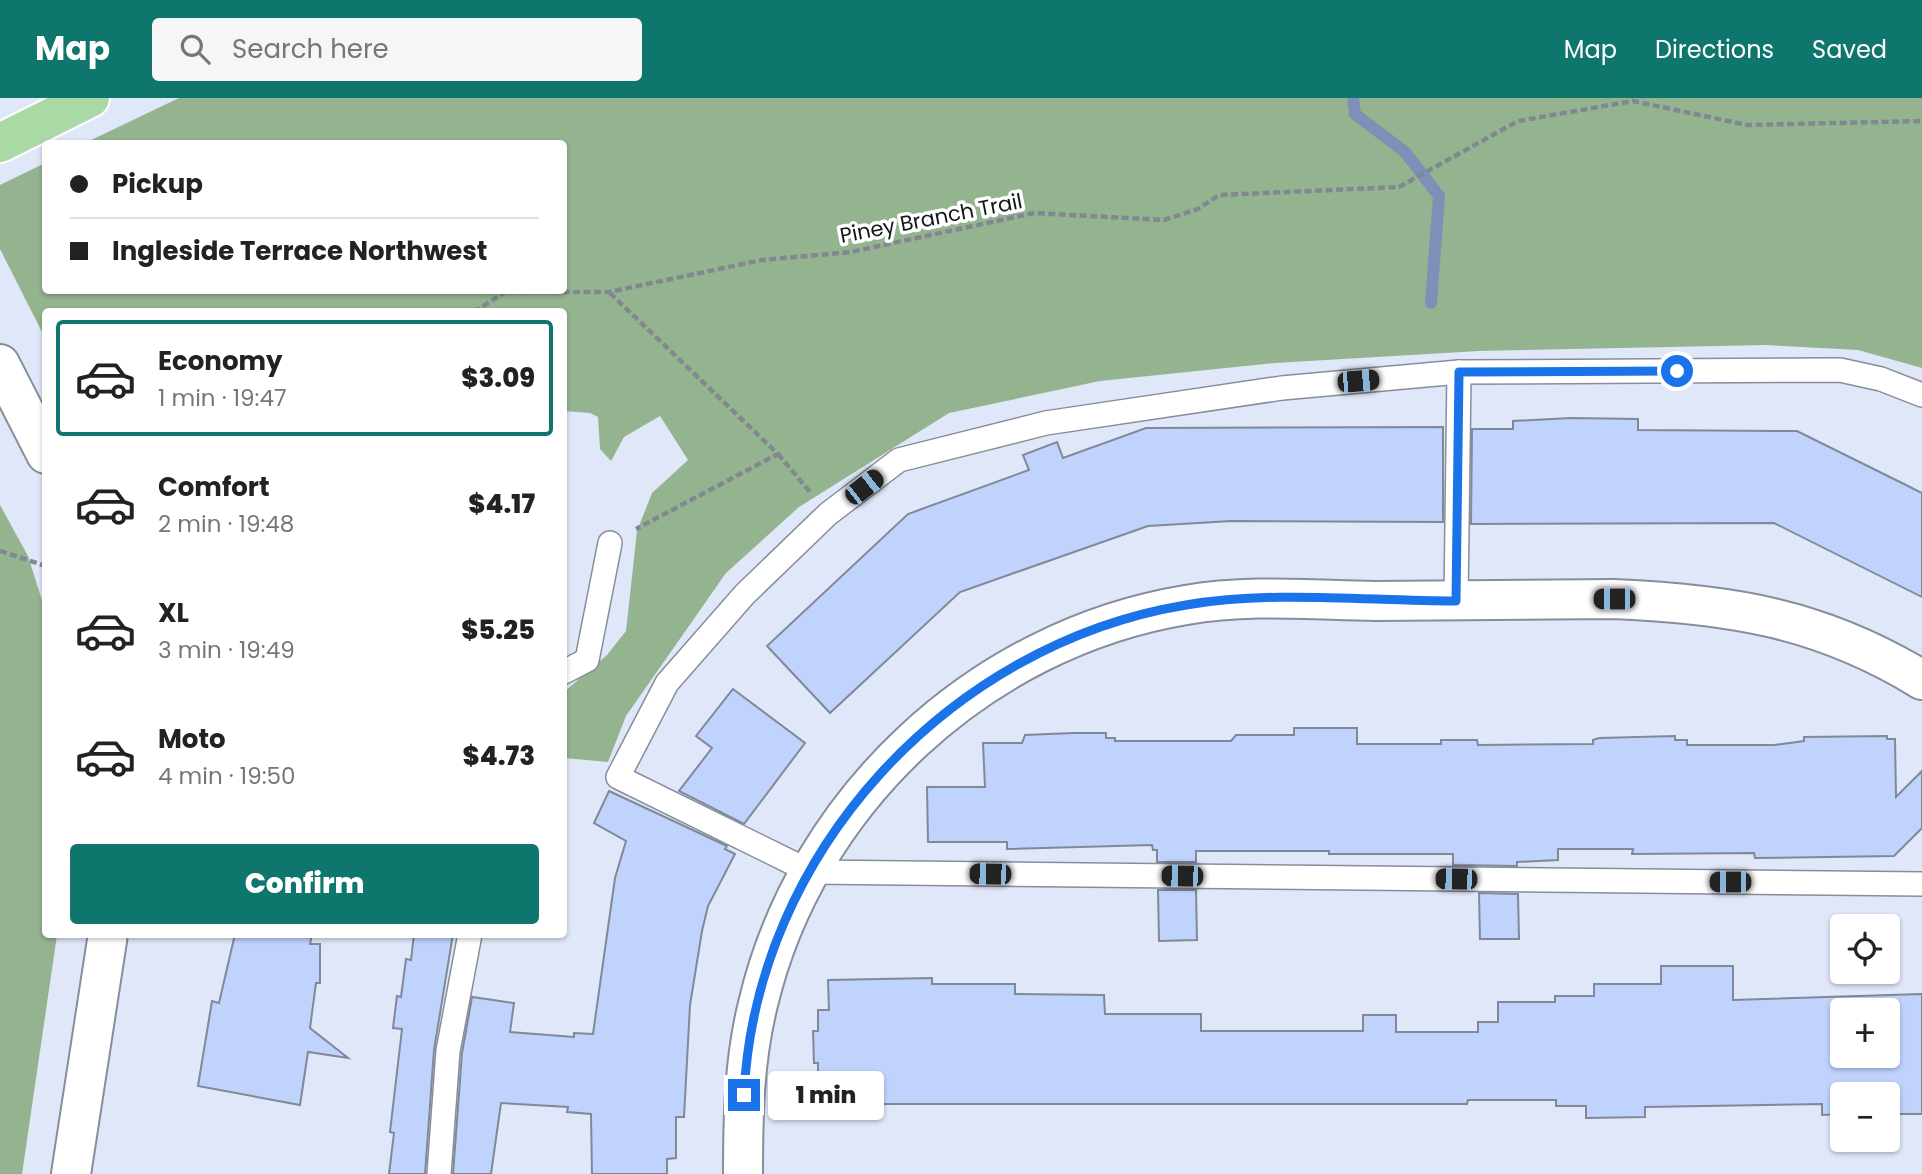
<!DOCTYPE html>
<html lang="en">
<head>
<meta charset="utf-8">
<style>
  :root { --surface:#fff; --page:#f6f6f6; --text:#222; --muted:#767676; --line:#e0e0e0; --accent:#0f766e }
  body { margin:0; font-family:Poppins,sans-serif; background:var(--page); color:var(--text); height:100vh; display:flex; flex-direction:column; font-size:26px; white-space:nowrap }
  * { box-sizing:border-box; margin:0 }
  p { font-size:23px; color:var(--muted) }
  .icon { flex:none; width:38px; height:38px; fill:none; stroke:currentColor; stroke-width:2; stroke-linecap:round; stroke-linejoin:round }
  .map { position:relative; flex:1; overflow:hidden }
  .sheet { position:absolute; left:42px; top:210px; width:525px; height:630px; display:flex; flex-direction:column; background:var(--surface); border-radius:7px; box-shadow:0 2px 5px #0004 }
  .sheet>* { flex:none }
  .top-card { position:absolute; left:42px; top:42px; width:525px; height:154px; border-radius:7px; box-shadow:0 2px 5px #0004; display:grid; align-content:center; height:154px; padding:0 28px; background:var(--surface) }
  .buttons { position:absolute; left:1830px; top:816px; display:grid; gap:14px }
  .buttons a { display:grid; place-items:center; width:70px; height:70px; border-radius:7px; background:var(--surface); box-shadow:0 2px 5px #0004; font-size:35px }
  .end { position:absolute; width:32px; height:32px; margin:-16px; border:9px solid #1a73e8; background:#fff; box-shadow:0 0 0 4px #fff }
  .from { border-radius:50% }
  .bubble { position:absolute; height:49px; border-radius:7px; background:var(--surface); box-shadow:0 2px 5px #0004; font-size:23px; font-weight:800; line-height:49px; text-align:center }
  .car { position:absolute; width:21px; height:42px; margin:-21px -10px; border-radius:9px; box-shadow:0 0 5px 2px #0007; background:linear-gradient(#222 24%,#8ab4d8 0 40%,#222 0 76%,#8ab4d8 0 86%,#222 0) }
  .top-card b { display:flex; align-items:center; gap:24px; height:66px; font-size:26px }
  .top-card b+b { border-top:2px solid var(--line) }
  .top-card i { width:18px; height:18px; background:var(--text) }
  ul { padding:12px 0 0; list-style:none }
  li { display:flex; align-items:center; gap:21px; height:116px; margin:0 14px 10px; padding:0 14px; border:4px solid transparent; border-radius:7px }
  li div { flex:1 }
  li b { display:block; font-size:26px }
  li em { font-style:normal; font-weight:800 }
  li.active { border-color:var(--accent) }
  li>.icon { width:63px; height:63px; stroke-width:1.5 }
  .action { display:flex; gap:14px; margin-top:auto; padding:14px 28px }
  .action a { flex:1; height:80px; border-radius:7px; background:var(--accent); color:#fff; font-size:28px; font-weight:800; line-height:80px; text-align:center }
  header { display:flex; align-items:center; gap:42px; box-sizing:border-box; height:98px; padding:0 35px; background:var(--accent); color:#fff }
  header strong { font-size:33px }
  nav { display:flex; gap:38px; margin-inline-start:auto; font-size:24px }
  .search { width:490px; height:63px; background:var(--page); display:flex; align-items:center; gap:18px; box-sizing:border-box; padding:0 24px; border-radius:7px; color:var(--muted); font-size:26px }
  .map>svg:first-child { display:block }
  .forest { fill:#94b490 }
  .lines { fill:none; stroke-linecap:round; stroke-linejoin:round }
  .stream { stroke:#7e90b7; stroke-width:12 }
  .building { fill:#bfd3fd; stroke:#818897; stroke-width:2; fill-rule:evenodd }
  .lane-casing { stroke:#868d9b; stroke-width:26 }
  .street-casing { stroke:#868d9b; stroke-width:42 }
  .secondary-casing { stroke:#868d9b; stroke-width:42 }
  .primary-casing { stroke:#fff; stroke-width:42 }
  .path { stroke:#828792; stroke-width:4.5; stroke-dasharray:7 3.5; stroke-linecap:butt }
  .lane { stroke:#fff; stroke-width:23 }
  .street { stroke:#fff; stroke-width:38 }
  .secondary { stroke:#fff; stroke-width:38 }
  .primary { stroke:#aad9a6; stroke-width:38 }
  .route { stroke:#1a73e8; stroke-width:9 }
  .labels { text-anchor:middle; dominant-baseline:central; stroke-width:7; stroke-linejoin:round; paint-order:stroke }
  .street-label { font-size:21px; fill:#13161b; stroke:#fff }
</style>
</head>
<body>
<header>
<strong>Map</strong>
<div class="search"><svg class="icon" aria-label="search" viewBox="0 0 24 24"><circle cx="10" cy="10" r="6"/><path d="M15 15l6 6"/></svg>Search here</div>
<nav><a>Map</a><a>Directions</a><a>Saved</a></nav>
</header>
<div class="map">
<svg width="1922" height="1076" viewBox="0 0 1922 1076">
  <rect width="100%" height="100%" fill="#e0e7f8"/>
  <g class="forest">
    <polygon points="179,0 1922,0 1922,270 1858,252 1766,247 1479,253 1275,265 1100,283 949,315 799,409 726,475 626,618 608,664 564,660 564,594 607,557 626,533 637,433 652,395 688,362 660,318 624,339 611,363 600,351 598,319 590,315 564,313 564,214 46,214 45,240 0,151 0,87 45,65 46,192 564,192 564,46 85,45"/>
    <polygon points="0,407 28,458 45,512 46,836 57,837 22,1076 0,1076"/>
  </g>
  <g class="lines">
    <polyline class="stream" points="1353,0 1355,16 1405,54 1439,98 1431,205"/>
  </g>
  <g class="building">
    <polygon points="1571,320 1638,321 1638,332 1797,333 1908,388 1922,395 1922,499 1774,425 1471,426 1472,331 1513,331 1513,323"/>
    <polygon points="1443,329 1443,424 1231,423 1148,428 960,494 830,615 767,548 908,416 1029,372 1023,357 1057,344 1063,360 1146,330"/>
    <polygon points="733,591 805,645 744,726 679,693 712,650 696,638"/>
    <polygon points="1294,630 1357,630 1357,646 1441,646 1441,642 1477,642 1478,647 1593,646 1593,642 1599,640 1675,638 1675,642 1687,642 1687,647 1774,647 1804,643 1804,639 1887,638 1887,641 1895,641 1896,699 1922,673 1922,730 1894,758 1755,760 1754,755 1632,756 1633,751 1558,751 1558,762 1517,764 1517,768 1453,767 1453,756 1329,756 1329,753 1196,753 1196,764 1157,764 1157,752 1153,752 1152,747 1007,751 1007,744 928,744 927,689 985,689 983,645 1022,645 1025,637 1073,635 1106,635 1106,640 1115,640 1115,643 1231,643 1236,637 1294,637"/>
    <polygon points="609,693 727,748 725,751 735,756 708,808 702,833 690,907 684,1019 676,1019 676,1060 667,1061 667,1076 592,1076 591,1016 567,1014 568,1009 501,1005 491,1076 453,1076 462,955 472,899 514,905 510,934 574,939 574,935 593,936 615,780 626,743 594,725"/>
    <polygon points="1158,792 1196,792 1197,842 1159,843"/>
    <polygon points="1479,795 1518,796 1519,841 1480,841"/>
    <polygon points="235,836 312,836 310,846 320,846 320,885 316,885 310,930 348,960 308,954 300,1007 198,988 212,903 219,905"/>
    <polygon points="414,836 453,836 434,952 425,1076 389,1076 394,1035 390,1034 402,931 393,930 397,898 401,899 406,861 411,862"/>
    <path d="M 1661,868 L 1733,868 L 1733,902 L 1922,896 L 1922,1016 L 1888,1016 L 1888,996 L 1843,996 L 1843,1016 L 1822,1017 L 1822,1006 L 1645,1009 L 1645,1019 L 1586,1020 L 1586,1008 L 1556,1008 L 1556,1002 L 1468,1002 L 1467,1006 L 823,1006 L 823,991 L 818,991 L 818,965 L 814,965 L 813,933 L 818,933 L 818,912 L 829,912 L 828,882 L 932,880 L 932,886 L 1015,886 L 1015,896 L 1104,897 L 1105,916 L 1201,916 L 1201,933 L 1363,933 L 1363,917 L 1396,917 L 1396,934 L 1478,934 L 1478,924 L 1498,924 L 1498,904 L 1555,904 L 1555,898 L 1594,898 L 1594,886 L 1661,886 ZM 1843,912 L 1888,912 L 1888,957 L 1843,957 Z"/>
  </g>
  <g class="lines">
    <g class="lane-casing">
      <g id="lane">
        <polyline points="1922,297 1881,281 1840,272 1459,274 1282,290 1046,325 899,362 828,416 745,496 667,585 618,679 811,774 1922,786"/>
        <polyline points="1456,503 1459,274"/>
        <polyline points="564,574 587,562 610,445"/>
        <polyline points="439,1076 448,953 470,836"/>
      </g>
    </g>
    <g class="street-casing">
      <path id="street" d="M 743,1076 C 743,1018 744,962 758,906 C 806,703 980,541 1186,507 C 1248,496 1312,502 1375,503 C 1455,503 1535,501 1614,501 C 1730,506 1821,520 1922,582"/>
    </g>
    <g class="secondary-casing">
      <g id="secondary">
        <polyline points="0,266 46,356"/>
        <polyline points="71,1076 108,836"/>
      </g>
    </g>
    <g class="primary-casing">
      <polyline id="primary" points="0,45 90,0"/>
    </g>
    <g class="path">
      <polyline points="610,195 778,356 636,431"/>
      <polyline points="474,214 505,194 609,194 762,162 851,154 1034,115 1164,122 1198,111 1219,97 1399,89 1518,23 1633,3 1747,27 1922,23"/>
      <polyline points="778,356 810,394"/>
      <polyline points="0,453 46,468"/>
    </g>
    <use href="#lane" class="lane"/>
    <use href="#street" class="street"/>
    <use href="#secondary" class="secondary"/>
    <use href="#primary" class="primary"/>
  </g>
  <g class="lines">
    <path class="route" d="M 744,997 C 755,755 949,546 1186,507 C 1274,492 1367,503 1456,503 L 1459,274 L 1677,273"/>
  </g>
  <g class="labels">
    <g class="street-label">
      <text transform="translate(931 120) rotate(-11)">Piney Branch Trail</text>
    </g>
  </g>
</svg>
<div class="buttons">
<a><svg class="icon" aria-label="locate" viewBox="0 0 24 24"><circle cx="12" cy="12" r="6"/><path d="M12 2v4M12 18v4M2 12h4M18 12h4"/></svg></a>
<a>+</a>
<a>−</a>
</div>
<i class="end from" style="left:1677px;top:273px"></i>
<i class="end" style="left:744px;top:997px"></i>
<div class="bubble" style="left:768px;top:973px;width:116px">1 min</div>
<i class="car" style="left:1358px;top:283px;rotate:85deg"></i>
<i class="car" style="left:864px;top:389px;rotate:52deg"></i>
<i class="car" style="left:1614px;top:501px;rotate:270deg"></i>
<i class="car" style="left:990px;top:776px;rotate:271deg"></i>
<i class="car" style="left:1182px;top:778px;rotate:271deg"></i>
<i class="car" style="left:1456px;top:781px;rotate:271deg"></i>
<i class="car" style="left:1730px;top:784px;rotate:270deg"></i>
<div class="top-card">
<b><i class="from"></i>Pickup</b>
<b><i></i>Ingleside Terrace Northwest</b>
</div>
<section class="sheet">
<ul>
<li class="active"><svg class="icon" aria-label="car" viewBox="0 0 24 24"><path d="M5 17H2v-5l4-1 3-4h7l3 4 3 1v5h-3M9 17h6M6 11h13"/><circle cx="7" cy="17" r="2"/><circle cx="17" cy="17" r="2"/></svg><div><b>Economy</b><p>1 min · 19:47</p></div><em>$3.09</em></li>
<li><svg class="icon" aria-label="car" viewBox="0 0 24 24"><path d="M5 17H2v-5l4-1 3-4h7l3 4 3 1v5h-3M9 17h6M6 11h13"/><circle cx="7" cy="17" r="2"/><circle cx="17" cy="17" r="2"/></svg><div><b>Comfort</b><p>2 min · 19:48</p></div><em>$4.17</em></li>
<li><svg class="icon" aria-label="car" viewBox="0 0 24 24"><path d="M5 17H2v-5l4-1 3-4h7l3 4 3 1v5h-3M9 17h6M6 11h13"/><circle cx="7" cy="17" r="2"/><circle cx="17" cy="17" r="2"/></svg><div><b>XL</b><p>3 min · 19:49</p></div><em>$5.25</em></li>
<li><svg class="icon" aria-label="car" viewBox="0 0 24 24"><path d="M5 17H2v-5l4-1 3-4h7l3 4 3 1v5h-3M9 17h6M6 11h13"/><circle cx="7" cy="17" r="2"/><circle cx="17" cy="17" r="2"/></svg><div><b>Moto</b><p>4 min · 19:50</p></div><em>$4.73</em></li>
</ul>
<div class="action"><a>Confirm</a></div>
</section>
</div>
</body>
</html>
